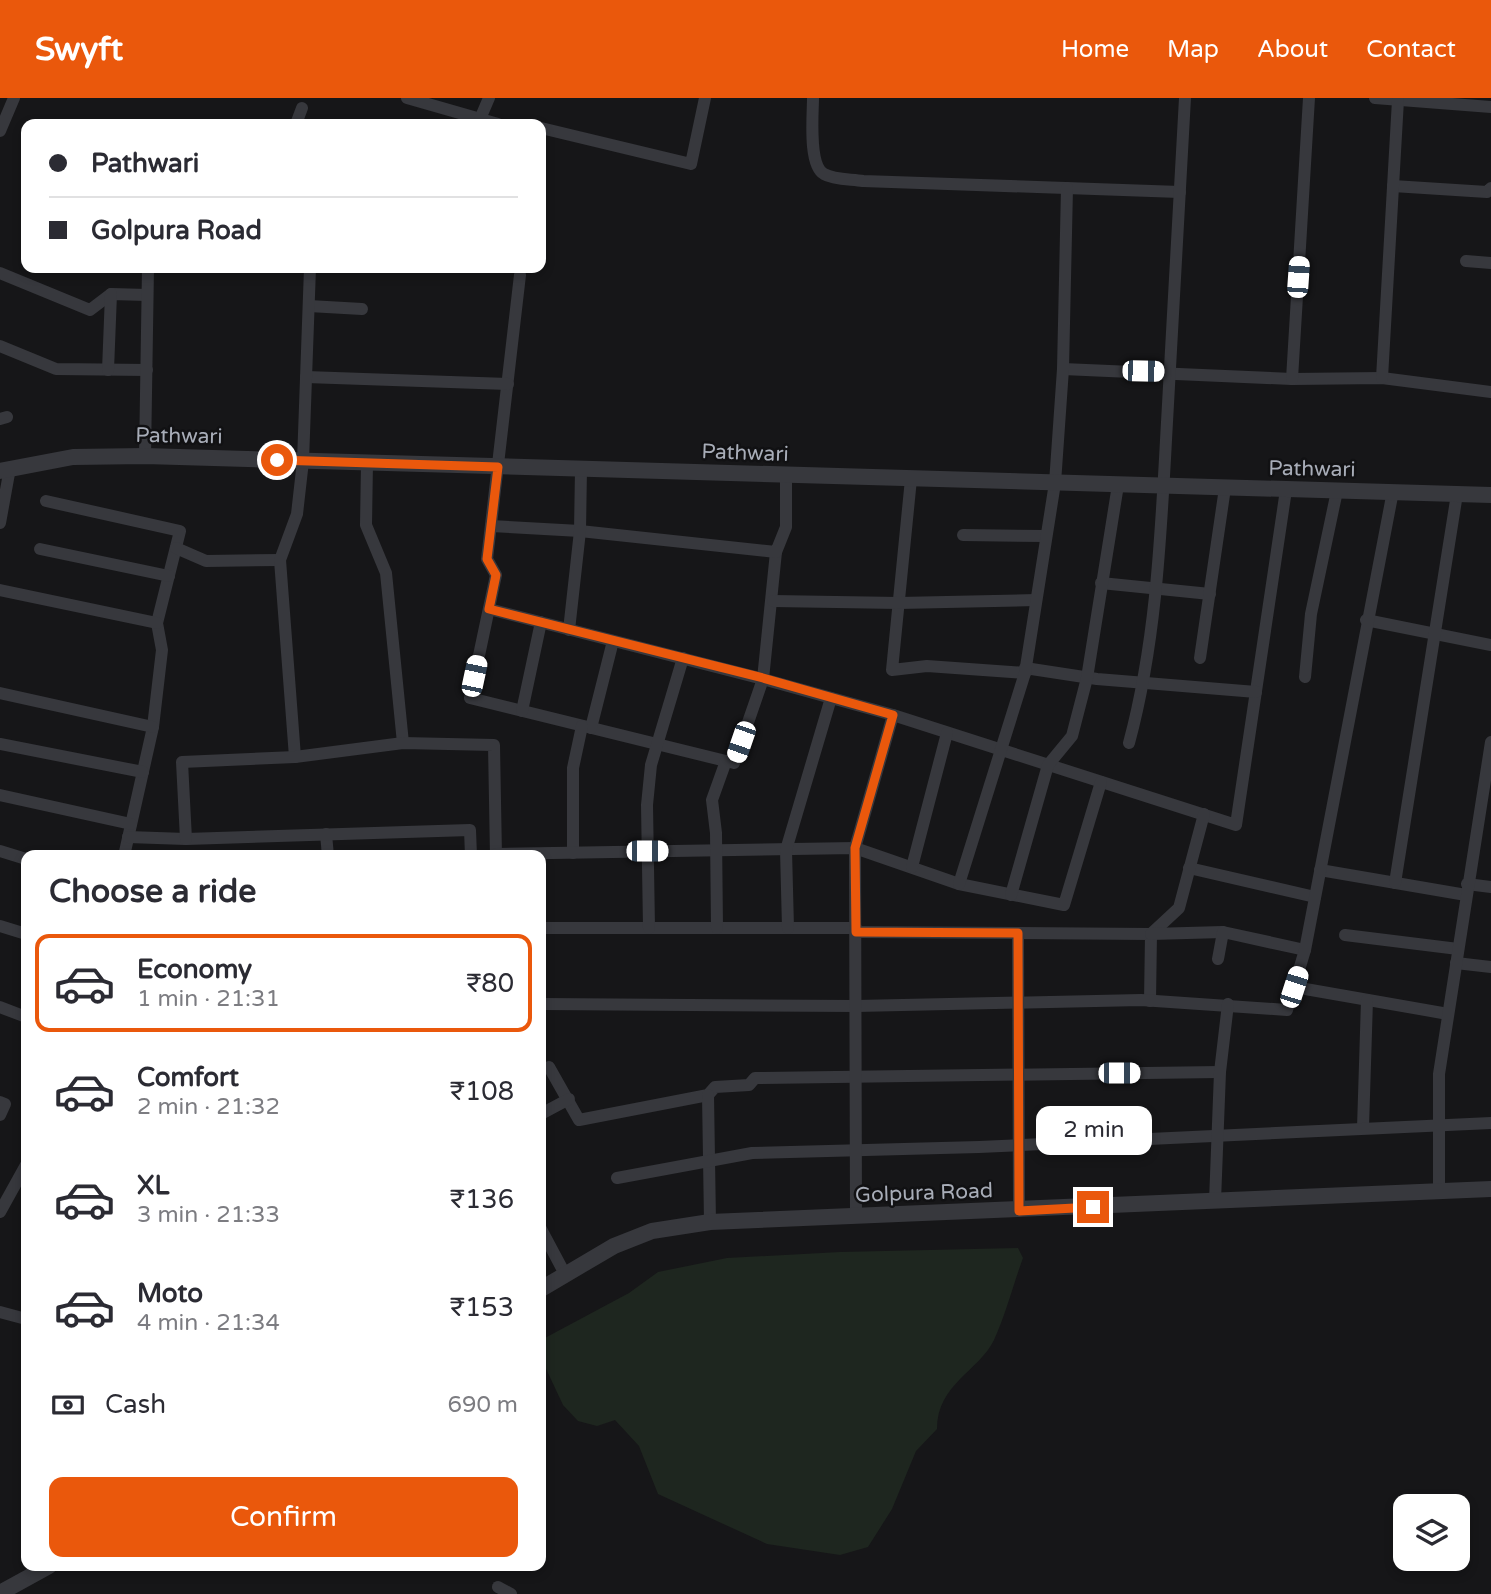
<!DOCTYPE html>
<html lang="en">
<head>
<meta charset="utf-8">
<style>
  :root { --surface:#fff; --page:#f7f7f7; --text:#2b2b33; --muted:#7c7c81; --line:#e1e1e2; --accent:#ea580c }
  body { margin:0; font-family:"Varela Round",sans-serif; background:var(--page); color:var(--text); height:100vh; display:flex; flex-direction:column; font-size:26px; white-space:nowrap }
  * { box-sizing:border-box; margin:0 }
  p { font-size:23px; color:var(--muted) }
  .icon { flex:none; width:38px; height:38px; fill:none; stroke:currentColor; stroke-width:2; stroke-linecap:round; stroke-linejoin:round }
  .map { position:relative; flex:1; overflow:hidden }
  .panel { position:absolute; left:21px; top:752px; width:525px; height:721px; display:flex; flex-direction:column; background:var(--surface); border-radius:14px; box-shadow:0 4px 10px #0003 }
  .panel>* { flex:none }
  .banner { position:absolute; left:21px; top:21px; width:525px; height:154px; border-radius:14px; box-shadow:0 4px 10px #0003; display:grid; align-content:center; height:154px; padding:0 28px; background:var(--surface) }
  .buttons { position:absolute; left:1393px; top:1396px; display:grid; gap:14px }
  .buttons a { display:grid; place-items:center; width:77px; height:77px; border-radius:14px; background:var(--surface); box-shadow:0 4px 10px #0003; font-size:35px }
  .end { position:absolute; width:32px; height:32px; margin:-16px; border:9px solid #ea580c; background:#fff; box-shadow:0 0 0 4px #fff }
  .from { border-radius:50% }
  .bubble { position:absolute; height:49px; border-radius:14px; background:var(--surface); box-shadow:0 4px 10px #0003; font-size:23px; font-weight:600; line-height:49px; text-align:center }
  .car { position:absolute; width:21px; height:42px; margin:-21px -10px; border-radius:9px; box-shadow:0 0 5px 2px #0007; background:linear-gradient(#fff 24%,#345 0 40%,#fff 0 76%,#345 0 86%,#fff 0) }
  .banner b { display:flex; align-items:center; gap:24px; height:66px; font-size:26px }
  .banner b+b { border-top:2px solid var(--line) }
  .banner i { width:18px; height:18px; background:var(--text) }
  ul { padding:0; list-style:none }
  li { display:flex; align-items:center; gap:21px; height:98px; margin:0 14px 10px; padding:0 14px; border:4px solid transparent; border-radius:14px }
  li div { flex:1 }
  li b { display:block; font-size:26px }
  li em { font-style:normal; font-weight:600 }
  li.current { border-color:var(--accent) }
  li>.icon { width:63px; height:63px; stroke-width:1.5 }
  h2 { padding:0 28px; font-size:32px; line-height:84px }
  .pay { display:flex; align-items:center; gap:18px; height:77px; padding:0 28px; font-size:26px }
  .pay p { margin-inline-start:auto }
  .button { display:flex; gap:14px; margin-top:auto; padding:14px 28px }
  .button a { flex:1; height:80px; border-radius:14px; background:var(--accent); color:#fff; font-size:28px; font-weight:600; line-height:80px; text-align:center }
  header { display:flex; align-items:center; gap:42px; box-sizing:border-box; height:98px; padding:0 35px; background:var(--accent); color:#fff }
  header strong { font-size:33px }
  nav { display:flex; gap:38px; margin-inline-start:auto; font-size:24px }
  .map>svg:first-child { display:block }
  .green { fill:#1e261f }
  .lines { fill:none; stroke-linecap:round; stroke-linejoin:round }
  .minor { stroke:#37383d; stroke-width:12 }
  .tertiary { stroke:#37383d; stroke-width:16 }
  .route { stroke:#ea580c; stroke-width:9 }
  .labels { text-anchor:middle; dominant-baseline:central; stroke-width:5; stroke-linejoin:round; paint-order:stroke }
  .street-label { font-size:21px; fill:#a8adb8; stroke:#111113 }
</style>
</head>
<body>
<header>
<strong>Swyft</strong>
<nav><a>Home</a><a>Map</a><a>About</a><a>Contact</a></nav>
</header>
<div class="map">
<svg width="1491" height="1496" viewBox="0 0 1491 1496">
  <rect width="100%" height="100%" fill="#161618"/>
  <path class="green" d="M 1018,1150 L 1023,1160 C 1013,1187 1006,1216 994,1242 C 979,1273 937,1286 937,1331 L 916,1353 L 892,1411 L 868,1449 L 840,1457 L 767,1446 L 658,1396 L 639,1348 L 615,1322 L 597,1328 L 578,1323 L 563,1307 L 541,1260 L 543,1241 L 629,1195 L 658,1174 L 727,1160 L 840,1154 Z"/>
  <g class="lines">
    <g class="minor">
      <polyline points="407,0 498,26"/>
      <path d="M 813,0 C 813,17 808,67 824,76 C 834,82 852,81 863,83 L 1180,94"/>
      <polyline points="1375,0 1491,9"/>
      <polyline points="480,21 489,0"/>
      <polyline points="296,26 302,10"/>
      <polyline points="541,30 691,66 705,0"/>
      <polyline points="0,33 14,0"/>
      <polyline points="1393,88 1487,94 1491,90"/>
      <polyline points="1466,163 1491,165"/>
      <polyline points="0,175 90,212 111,196 147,197"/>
      <polyline points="520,177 487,461 496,477 470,600 734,665 763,581 776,454"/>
      <polyline points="309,208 362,211"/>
      <polyline points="0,248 56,271 147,272"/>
      <polyline points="1063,271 1292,281 1382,280 1491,294"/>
      <polyline points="108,272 111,196"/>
      <polyline points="306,279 508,286"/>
      <polyline points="1382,280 1398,2"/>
      <polyline points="1292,281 1309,0"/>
      <polyline points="0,321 7,319"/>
      <polyline points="145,358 148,170"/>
      <polyline points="367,365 366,427 386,475 403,645"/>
      <polyline points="911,381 892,572 927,568 1025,575"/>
      <polyline points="46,403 180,433 157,525 162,552 153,629 124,758"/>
      <polyline points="0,425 10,370"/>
      <polyline points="491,428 580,433 776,454 786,429 786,377"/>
      <polyline points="963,437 1046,438"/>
      <polyline points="176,450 206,463 280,462"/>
      <polyline points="40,451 169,478"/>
      <polyline points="1101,485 1210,496"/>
      <polyline points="0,492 157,525"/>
      <polyline points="773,503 899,505 1036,502"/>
      <polyline points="489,511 763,581 893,617 1236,727 1286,392"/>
      <polyline points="1366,522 1491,547"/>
      <polyline points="569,532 580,433 581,371"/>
      <polyline points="1200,560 1225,390"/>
      <polyline points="1025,570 1097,581 1256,594"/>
      <polyline points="1305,579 1311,516 1337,393"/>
      <polyline points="0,595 153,629"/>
      <polyline points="522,613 541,524"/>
      <polyline points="591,630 613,543"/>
      <path d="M 1129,645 C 1157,541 1161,432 1167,324 C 1173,216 1179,108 1185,0"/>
      <polyline points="0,646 143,674"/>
      <polyline points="295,659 280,462 297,416 303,363 310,170"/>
      <polyline points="0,697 131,726"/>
      <polyline points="326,736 328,758"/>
      <polyline points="128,739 186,741 470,732 471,758"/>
      <polyline points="186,741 182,664 295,659 403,645 494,647 496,758"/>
      <polyline points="0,753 26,761"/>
      <polyline points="573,755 573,670 582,628"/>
      <polyline points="496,756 855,750 959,786 1064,807 1101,684"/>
      <polyline points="912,769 947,635"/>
      <polyline points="1189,770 1315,799"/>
      <polyline points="1320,772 1466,797"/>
      <polyline points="1395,785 1457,396"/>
      <polyline points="959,786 1025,575 1055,385 1063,271 1067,90"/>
      <polyline points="1467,786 1491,789"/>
      <polyline points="1011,797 1048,667 1072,638 1087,580 1118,387"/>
      <polyline points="0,828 26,836"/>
      <polyline points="541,830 856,830"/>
      <polyline points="649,830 647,707 651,667 683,560"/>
      <polyline points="717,830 716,735 712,702 726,663"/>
      <polyline points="788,830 786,752 831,600"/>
      <polyline points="856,834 1151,836 1150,903"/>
      <polyline points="1018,835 1019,1113"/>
      <polyline points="1151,836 1179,810 1204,716"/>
      <polyline points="1151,836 1223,834"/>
      <polyline points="1345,837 1458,851"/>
      <polyline points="1218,861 1223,834 1305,852"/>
      <polyline points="1456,865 1491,869"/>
      <polyline points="1294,889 1448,916"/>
      <polyline points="541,906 856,908 1141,902 1287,912 1305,852 1393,393"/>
      <polyline points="0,909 26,919"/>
      <polyline points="549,969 579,1022 708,997 715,989 749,987 755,980 1220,974"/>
      <polyline points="708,997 710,1124"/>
      <polyline points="0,1004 5,1006 0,1017"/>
      <polyline points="541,1016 569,1001"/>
      <polyline points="1363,1030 1367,902"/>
      <polyline points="617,1080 752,1055 979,1049 1491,1025"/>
      <polyline points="1439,1094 1439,976 1491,644"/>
      <polyline points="1215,1103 1220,974 1228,906"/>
      <polyline points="0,1114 26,1067"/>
      <polyline points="856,1119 855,750 893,617"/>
      <polyline points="541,1131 565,1176"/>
      <polyline points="0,1214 26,1221"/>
      <polyline points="498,1489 511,1496"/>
    </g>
    <g class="tertiary">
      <polyline points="0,373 73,359 145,358 1491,397"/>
      <polyline points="541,1191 614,1148 652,1133 710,1124 1491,1091"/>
      <polyline points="0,1495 49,1468"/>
    </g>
  </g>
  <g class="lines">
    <polyline class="route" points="277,362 498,369 487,461 496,477 489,511 763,580 893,617 855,750 856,834 1018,835 1019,1113 1093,1109"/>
  </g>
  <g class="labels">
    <g class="street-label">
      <text transform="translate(179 338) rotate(1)">Pathwari</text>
      <text transform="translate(745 355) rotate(2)">Pathwari</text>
      <text transform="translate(1312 371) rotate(1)">Pathwari</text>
      <text transform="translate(924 1095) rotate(-2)">Golpura Road</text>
    </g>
  </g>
</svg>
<div class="buttons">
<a><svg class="icon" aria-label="layers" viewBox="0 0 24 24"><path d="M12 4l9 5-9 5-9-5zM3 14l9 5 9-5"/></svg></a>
</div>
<i class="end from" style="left:277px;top:362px"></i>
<i class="end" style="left:1093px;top:1109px"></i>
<div class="bubble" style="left:1036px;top:1008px;width:116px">2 min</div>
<i class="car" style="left:1298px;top:179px;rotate:4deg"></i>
<i class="car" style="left:1143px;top:273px;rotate:91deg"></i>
<i class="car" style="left:474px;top:578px;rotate:12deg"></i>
<i class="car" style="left:741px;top:644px;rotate:199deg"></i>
<i class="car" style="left:647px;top:753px;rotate:90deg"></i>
<i class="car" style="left:1294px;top:889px;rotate:18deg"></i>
<i class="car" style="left:1119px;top:975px;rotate:90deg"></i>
<div class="banner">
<b><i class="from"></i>Pathwari</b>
<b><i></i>Golpura Road</b>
</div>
<section class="panel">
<h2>Choose a ride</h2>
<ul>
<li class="current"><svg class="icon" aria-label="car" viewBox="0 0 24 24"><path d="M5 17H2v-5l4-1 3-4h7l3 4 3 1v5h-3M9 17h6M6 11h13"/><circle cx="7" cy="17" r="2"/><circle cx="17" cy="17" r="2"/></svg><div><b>Economy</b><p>1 min · 21:31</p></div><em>₹80</em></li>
<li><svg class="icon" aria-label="car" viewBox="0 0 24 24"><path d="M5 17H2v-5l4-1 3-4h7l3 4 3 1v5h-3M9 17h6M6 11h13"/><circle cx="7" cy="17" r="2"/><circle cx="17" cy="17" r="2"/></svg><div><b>Comfort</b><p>2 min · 21:32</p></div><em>₹108</em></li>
<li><svg class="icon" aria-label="car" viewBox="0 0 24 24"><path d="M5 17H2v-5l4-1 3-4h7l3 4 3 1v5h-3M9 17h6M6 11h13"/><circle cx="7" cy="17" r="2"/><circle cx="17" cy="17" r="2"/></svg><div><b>XL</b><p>3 min · 21:33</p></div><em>₹136</em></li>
<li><svg class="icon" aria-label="car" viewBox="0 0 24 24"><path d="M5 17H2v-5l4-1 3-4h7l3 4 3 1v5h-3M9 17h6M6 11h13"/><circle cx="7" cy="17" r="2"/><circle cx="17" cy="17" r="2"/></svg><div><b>Moto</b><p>4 min · 21:34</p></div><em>₹153</em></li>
</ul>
<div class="pay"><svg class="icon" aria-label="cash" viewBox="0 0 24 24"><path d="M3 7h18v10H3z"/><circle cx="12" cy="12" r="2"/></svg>Cash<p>690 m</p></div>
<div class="button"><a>Confirm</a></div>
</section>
</div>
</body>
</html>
